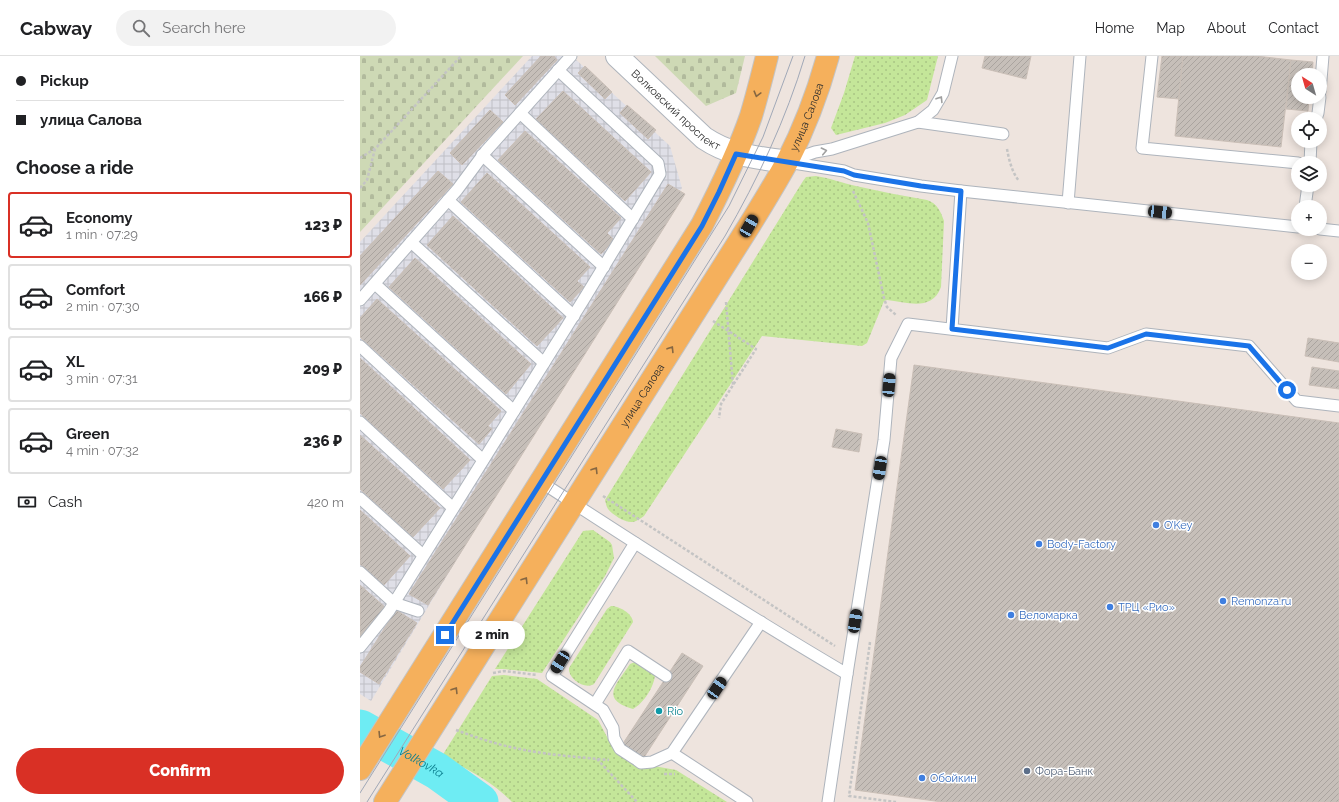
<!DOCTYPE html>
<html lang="en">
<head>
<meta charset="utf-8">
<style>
  :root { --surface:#fff; --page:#f2f2f2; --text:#202124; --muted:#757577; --line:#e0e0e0; --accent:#d93025 }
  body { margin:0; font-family:Raleway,sans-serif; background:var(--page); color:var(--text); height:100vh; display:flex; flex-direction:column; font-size:15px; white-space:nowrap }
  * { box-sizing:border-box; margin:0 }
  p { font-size:13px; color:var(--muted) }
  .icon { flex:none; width:22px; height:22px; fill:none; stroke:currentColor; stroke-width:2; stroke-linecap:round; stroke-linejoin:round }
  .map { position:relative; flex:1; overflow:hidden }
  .drawer { display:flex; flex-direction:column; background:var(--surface); width:360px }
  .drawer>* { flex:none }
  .hud { display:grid; align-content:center; height:88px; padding:0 16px; background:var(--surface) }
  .needle { width:26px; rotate:323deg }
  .tools { position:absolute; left:931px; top:12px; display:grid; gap:8px }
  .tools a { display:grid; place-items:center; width:36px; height:36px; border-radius:50%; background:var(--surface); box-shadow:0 2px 10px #0003; font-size:20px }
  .end { position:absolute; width:18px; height:18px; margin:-9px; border:5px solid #1a73e8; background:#fff; box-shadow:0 0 0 2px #fff }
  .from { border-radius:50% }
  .bubble { position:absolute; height:28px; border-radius:14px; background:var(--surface); box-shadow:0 2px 10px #0003; font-size:13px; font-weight:800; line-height:28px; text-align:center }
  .car { position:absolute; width:12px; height:24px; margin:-12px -6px; border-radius:5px; box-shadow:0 0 3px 1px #0007; background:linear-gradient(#222 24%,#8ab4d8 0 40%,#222 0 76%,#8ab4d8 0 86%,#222 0) }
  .hud b { display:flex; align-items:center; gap:14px; height:38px; font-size:15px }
  .hud b+b { border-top:1px solid var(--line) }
  .hud i { width:10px; height:10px; background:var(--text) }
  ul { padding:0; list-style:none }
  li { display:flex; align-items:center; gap:12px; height:66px; margin:0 8px 6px; padding:0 8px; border:2px solid var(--line); border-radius:4px }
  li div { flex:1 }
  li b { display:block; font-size:15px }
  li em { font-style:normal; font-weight:800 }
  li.on { border-color:var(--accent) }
  li>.icon { width:36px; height:36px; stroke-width:1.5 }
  h2 { padding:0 16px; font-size:18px; line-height:48px }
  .pay { display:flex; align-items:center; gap:10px; height:44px; padding:0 16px; font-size:15px }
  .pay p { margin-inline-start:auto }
  .action { display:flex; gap:8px; margin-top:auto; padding:8px 16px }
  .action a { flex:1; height:46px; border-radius:24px; background:var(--accent); color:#fff; font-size:16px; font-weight:800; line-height:46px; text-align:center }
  header { display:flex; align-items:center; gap:24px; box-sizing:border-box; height:56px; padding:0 20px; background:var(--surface); border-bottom:1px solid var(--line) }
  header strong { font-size:19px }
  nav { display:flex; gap:22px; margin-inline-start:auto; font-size:14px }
  .search { width:280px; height:36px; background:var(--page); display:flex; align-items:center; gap:10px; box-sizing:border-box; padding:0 14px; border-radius:22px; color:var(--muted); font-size:15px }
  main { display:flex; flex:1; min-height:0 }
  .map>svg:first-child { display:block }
  .industrial { fill:url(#industrial-grid) }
  .grass { fill:url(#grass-dots) }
  .cemetery { fill:url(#cemetery-stones) }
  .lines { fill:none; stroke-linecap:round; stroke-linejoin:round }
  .river { stroke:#6eecf3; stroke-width:37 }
  .building { fill:url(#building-hatch); stroke:#cabfb7 }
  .service-casing { stroke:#aeb4bc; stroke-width:13 }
  .tertiary-casing { stroke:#aeb4bc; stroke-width:24 }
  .primary-casing { stroke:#c4c4c4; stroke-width:24 }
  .path { stroke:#c4c4c4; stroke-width:2.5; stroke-dasharray:3 2; stroke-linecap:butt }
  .service { stroke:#fff; stroke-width:11 }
  .tertiary { stroke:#fff; stroke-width:22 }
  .primary { stroke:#f5b05c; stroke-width:22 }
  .tram { stroke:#a0a8b7; stroke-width:1 }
  .oneway { stroke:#866742 }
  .oneway2 { stroke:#a0a0a0 }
  .route { stroke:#1a73e8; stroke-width:5 }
  .shop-dot { fill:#3f7fe0; stroke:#fff; stroke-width:1.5 }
  .culture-dot { fill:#0f9aa8; stroke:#fff; stroke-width:1.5 }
  .service-dot { fill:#5c6f8a; stroke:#fff; stroke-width:1.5 }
  .labels { text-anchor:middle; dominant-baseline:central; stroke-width:3; stroke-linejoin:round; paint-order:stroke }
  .street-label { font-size:11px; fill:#2c2c2c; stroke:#fff }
  .shop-label { font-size:11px; fill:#366cbe; stroke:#fff; text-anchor:start }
  .culture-label { font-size:11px; fill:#0d838f; stroke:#fff; text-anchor:start }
  .service-label { font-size:11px; fill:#4e5e75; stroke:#fff; text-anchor:start }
  .water-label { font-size:12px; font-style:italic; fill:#0a7d8d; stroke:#fff }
</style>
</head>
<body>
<header>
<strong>Cabway</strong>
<div class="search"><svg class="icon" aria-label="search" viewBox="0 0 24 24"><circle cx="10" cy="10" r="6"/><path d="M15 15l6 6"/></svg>Search here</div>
<nav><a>Home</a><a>Map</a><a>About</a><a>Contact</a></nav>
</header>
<main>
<section class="drawer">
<div class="hud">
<b><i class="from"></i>Pickup</b>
<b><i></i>улица Салова</b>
</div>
<h2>Choose a ride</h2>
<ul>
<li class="on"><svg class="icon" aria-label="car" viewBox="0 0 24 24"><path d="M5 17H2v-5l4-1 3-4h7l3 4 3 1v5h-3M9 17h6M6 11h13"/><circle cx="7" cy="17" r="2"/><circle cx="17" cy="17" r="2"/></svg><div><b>Economy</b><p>1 min · 07:29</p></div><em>123 ₽</em></li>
<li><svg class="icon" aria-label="car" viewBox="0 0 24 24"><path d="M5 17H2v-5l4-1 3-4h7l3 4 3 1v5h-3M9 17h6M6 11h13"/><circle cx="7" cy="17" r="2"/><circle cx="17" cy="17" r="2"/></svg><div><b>Comfort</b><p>2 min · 07:30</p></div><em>166 ₽</em></li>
<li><svg class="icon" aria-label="car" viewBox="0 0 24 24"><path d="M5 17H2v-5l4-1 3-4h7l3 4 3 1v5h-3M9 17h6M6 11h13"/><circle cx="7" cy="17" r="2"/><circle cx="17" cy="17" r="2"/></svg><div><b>XL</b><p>3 min · 07:31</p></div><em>209 ₽</em></li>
<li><svg class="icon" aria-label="car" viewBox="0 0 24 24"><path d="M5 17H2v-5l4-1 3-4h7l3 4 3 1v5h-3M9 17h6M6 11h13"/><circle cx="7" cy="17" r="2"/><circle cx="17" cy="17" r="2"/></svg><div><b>Green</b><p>4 min · 07:32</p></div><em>236 ₽</em></li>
</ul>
<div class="pay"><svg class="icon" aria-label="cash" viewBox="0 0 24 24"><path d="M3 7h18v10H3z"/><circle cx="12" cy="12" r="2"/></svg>Cash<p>420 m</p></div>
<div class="action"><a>Confirm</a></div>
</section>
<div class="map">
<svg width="979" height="746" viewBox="0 0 979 746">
  <defs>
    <pattern id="industrial-grid" width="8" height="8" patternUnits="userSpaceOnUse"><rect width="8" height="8" fill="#dfdfe7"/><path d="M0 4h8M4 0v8" fill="none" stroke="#c0c0c6"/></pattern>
    <pattern id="grass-dots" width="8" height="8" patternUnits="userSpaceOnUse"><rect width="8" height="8" fill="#c4e699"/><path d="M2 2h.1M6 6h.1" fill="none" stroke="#a9c584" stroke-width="1.8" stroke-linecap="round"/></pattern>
    <pattern id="cemetery-stones" width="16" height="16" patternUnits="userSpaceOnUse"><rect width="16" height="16" fill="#ced9b5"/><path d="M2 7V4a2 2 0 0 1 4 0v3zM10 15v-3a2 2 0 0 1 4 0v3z" fill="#b1ba9c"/></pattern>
    <pattern id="building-hatch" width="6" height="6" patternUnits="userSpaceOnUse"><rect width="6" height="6" fill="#c6bfb9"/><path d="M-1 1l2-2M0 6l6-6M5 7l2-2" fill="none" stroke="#aaa49f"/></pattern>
  </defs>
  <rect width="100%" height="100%" fill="#eee4de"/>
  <polygon class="industrial" points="172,0 212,0 310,90 322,132 11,645 0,638 0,186"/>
  <g class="grass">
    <polygon points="495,0 578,0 567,44 545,59 525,67 476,79 471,72 484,37"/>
    <path d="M 456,120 C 470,122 482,127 496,130 C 519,135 543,140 567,144 C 577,147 581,156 584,165 L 581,231 C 572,256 547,246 527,244 L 524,245 L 507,287 L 502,290 L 402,280 L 284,460 C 281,462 277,465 273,466 C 265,467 253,459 248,453 C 246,450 246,447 245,444 L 443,125 L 446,121 Z"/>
    <polygon points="233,474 250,486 252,489 254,502 245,520 182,617 144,613 135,613 223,475"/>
    <path d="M 251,550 C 259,550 272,557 273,566 L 234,628 C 225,634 208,623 209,612 L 247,553 Z"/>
    <path d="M 275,606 L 295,619 C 294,631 284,647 273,653 C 239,643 257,628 270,608 Z"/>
    <path d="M 144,619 L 177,623 L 238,664 L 254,694 L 280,712 L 288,712 L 294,710 L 316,714 L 367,746 L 152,746 C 133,726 107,713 82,700 L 132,620 Z"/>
  </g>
  <g class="cemetery">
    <polygon points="0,0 163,0 0,176"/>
    <polygon points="295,0 385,0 376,37 346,50"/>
  </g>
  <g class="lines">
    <path class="river" id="s1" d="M 0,672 L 77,715 L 120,746"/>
  </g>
  <g class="building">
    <polygon points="181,0 194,0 197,4 155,49 145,39"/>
    <polygon points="625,0 671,0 666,23 622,12"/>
    <polygon points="802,0 823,0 819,43 797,41"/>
    <polygon points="823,0 896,0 931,4 921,91 815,80"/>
    <polygon points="931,4 953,6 952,19 938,19 938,41 949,41 948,55 926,53"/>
    <polygon points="225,10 252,36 245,43 218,17"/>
    <polygon points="203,35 291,116 265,145 176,63"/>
    <polygon points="267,49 296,74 288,83 260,57"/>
    <polygon points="130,54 143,66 102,109 90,97"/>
    <polygon points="165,75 261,162 247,177 254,184 241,198 138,104"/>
    <polygon points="78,115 93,128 0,229 0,200"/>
    <polygon points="127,117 230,211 217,225 224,231 210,246 101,146"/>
    <polygon points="308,128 325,138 68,549 49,538"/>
    <polygon points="93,160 203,262 177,290 67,189"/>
    <polygon points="55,202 171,308 146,338 29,231"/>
    <polygon points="17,243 141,355 128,370 132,373 119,388 0,281 0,262"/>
    <polygon points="948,282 979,287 979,306 945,300"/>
    <polygon points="0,302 110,404 83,433 0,357"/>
    <polygon points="554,309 979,367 979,746 582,746 495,734"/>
    <polygon points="952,311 979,315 979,333 949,329"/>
    <polygon points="476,373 502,378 499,396 472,391"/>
    <polygon points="0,379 80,452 53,481 0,433"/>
    <polygon points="0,454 50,500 24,529 0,508"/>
    <polygon points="0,529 26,552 0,581"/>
    <polygon points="36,554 57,567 19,628 0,616 0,611"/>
    <polygon points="322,597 343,610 283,703 262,689"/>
  </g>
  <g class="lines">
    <g class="service-casing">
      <g id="service">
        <polyline points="792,0 782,92 938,107"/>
        <polyline points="960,36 963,0"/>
        <polyline points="160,57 273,163"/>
        <polyline points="956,63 958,57 960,41"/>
        <polyline points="558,66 643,78"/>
        <polyline points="122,99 244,211"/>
        <polyline points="429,105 455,96 472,93 558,66 573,54 583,37 592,0"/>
        <polyline points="427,106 484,115 494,119 561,130 601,135 938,171"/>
        <polyline points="950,107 951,85"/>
        <polyline points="88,144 214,260"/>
        <polyline points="708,147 720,0"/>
        <polyline points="945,151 948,129"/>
        <polyline points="960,173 979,175"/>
        <polyline points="51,186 184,307"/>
        <polyline points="15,228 154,355"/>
        <polyline points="0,244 97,134 126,95 211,0"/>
        <polyline points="592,273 601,135"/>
        <polyline points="0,290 123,404"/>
        <polyline points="0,366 93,452"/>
        <path d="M 181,426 C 282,492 383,557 487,618 L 468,746"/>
        <polyline points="0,442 63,499"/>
        <polyline points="275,487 192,620 243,654 253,672 254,682 260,693 277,704 281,707 292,706 312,697 401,566"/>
        <polyline points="0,516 34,547 58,555"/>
        <polyline points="0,591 29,555 224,243 300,118 298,107 198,14"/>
        <polyline points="487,618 524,384 531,302 548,268 748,292 786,278 889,290 937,345 979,350"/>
        <polyline points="235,648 268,595 306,620"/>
        <polyline points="312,697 387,746"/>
      </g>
    </g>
    <g class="tertiary-casing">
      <g id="tertiary">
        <path id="s2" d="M 257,0 L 344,82 C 371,100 395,101 427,106"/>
      </g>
    </g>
    <g class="primary-casing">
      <g id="primary">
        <path d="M 0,713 L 342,169 C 360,134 378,98 391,60 C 397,40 402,20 407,0"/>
        <path id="s3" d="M 25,746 L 389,170 C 402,149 415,128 427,106 C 444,73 458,36 468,0"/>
      </g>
    </g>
    <g class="path">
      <path d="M 647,93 C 649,104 652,116 659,125"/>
      <polyline points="0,102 16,92 101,0"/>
      <polyline points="0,132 7,124 15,93"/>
      <polyline points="493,135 508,167 524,242 527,251 536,259"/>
      <polyline points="366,246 373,329"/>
      <polyline points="353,265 396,293 361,348 359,362"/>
      <polyline points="243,440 475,590"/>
      <polyline points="510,586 489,740 536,746"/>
      <polyline points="133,617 144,615 177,619"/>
      <path d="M 96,674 C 115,681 135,688 155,692 C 186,699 218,701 249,704"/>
      <polyline points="237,703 277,746"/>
      <polyline points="304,718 315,718"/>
    </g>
    <use href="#service" class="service"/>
    <use href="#tertiary" class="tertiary"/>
    <use href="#primary" class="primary"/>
    <g class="tram">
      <polyline points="0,737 369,150 403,81 433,0"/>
      <path d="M 7,746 L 365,180 C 398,123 426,63 445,0"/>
    </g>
  </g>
  <defs><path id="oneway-chevron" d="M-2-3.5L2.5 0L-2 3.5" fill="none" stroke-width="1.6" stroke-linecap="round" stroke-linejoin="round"/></defs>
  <g class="oneway">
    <use href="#oneway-chevron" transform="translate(397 38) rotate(105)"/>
    <use href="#oneway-chevron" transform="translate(311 293) rotate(-58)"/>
    <use href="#oneway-chevron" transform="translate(235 414) rotate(-58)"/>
    <use href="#oneway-chevron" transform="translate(165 524) rotate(-58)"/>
    <use href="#oneway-chevron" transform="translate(95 634) rotate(-58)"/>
    <use href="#oneway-chevron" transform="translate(21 679) rotate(122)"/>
  </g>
  <g class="oneway2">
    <use href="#oneway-chevron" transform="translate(580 43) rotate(-58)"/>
    <use href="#oneway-chevron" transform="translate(464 95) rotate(-12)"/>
  </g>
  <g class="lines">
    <polyline class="route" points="85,579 342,170 359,136 376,98 484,115 494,119 561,130 601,135 592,273 748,292 786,278 889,290 927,334"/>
  </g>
  <g class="shop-dot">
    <circle cx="796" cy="469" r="4"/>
    <circle cx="679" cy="488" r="4"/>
    <circle cx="863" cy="545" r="4"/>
    <circle cx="750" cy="551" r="4"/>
    <circle cx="651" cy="559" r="4"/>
    <circle cx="562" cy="722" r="4"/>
  </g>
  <circle class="culture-dot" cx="299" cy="655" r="4"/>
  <circle class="service-dot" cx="667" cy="715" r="4"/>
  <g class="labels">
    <g class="street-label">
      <text stroke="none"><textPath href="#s2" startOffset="80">Волковский проспект</textPath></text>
      <text stroke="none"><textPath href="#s3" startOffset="805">улица Салова</textPath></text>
      <text stroke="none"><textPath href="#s3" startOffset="481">улица Салова</textPath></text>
    </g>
    <g class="shop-label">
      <text x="804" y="469">O’Key</text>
      <text x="687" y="488">Body-Factory</text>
      <text x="871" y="545">Remonza.ru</text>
      <text x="758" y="551">ТРЦ «Рио»</text>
      <text x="659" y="559">Веломарка</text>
      <text x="570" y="722">Обойкин</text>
    </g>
    <g class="culture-label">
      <text x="307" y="655">Rio</text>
    </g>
    <g class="service-label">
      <text x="675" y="715">Фора-Банк</text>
    </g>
    <g class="water-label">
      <text stroke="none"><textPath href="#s1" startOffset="70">Volkovka</textPath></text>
    </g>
  </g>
</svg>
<div class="tools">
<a><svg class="needle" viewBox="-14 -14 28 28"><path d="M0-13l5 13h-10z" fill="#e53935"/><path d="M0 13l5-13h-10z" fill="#757577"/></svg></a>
<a><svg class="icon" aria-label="locate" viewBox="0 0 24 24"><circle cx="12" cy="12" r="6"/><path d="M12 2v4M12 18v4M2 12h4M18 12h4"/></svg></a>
<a><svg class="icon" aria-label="layers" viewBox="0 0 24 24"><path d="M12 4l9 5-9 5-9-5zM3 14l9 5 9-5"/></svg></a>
<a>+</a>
<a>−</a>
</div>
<i class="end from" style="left:927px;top:334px"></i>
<i class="end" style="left:85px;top:579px"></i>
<div class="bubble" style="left:99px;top:565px;width:66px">2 min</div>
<i class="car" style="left:800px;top:156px;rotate:96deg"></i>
<i class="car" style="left:389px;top:170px;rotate:30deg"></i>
<i class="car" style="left:529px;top:329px;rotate:5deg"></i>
<i class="car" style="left:520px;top:412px;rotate:189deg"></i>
<i class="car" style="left:495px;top:565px;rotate:9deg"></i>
<i class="car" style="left:200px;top:606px;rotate:212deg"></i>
<i class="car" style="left:357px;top:632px;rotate:34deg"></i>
</div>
</main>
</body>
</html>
